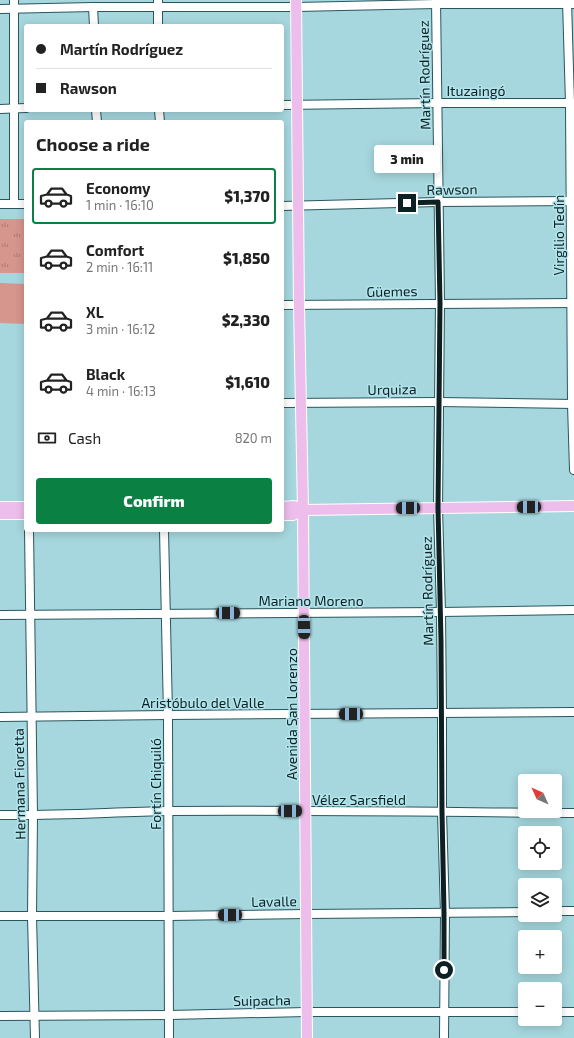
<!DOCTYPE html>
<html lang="en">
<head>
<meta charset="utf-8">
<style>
  :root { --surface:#fff; --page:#f6f6f6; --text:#222; --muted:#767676; --line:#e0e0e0; --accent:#0b8043 }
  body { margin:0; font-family:"Exo 2",sans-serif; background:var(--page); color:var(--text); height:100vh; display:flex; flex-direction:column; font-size:15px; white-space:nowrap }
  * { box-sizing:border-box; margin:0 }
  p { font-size:13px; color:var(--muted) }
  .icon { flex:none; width:22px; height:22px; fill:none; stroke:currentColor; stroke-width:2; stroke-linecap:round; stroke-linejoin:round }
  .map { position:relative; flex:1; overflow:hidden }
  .details { position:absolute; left:24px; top:120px; width:260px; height:412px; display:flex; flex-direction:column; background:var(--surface); border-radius:4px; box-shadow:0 2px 10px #0003 }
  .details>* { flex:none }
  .top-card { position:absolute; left:24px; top:24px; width:260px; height:88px; border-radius:4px; box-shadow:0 2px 10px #0003; display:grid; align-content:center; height:88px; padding:0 12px; background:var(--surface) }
  .needle { width:26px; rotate:315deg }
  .buttons { position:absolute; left:518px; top:774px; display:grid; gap:8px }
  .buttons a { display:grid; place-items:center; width:44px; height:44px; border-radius:4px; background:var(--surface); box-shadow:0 2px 10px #0003; font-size:20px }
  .end { position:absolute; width:18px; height:18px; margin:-9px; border:5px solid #0d2023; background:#fff; box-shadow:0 0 0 2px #fff }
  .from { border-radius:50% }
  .bubble { position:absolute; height:28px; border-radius:4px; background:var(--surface); box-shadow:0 2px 10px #0003; font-size:13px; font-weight:800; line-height:28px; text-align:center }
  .car { position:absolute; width:12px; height:24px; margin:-12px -6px; border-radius:5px; box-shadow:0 0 3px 1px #0007; background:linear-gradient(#222 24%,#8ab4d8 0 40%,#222 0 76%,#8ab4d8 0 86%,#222 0) }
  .top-card b { display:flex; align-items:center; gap:14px; height:38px; font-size:15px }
  .top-card b+b { border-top:1px solid var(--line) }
  .top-card i { width:10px; height:10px; background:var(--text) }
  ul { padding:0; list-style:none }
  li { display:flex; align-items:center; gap:12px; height:56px; margin:0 8px 6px; padding:0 4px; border:2px solid transparent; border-radius:4px }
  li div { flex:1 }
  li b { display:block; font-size:15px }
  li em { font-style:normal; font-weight:800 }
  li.on { border-color:var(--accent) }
  li>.icon { width:36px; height:36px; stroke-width:1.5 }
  h2 { padding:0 12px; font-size:18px; line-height:48px }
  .pay { display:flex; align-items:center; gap:10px; height:44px; padding:0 12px; font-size:15px }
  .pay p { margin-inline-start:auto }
  .action { display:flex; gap:8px; margin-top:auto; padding:8px 12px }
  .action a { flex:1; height:46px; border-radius:4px; background:var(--accent); color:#fff; font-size:16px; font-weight:800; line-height:46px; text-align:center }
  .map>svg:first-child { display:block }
  .grass { fill:url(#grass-tufts) }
  .pitch { fill:#d6958d }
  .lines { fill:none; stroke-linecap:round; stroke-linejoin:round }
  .minor-casing { stroke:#28575d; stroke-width:10 }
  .major-casing { stroke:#fff; stroke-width:12 }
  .minor { stroke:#fff; stroke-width:8 }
  .major { stroke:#edbeec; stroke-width:10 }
  .route { stroke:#0d2023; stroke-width:5 }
  .labels { text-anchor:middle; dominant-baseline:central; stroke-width:3; stroke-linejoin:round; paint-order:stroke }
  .street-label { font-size:14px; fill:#0d2023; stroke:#b2e4eb }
</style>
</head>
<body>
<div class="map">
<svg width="574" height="1038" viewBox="0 0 574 1038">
  <defs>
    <pattern id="grass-tufts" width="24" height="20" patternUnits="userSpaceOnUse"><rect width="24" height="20" fill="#d6958d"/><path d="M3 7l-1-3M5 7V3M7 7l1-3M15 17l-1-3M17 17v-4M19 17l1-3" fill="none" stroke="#ac7973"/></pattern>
  </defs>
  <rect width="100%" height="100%" fill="#a6d7de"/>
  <rect class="grass" x="0" y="219" width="26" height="54"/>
  <polygon class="pitch" points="0,283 26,284 26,324 0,323"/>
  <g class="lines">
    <g class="minor-casing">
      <g id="minor">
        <polyline points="158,0 158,26"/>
        <polyline points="436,0 440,303 438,508 441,612 442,712 442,812 445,913 444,1038"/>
        <polyline points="567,1 570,103 572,404 574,470"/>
        <polyline points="93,7 94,26"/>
        <polyline points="0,9 93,7 296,7 436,4 574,4"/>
        <polyline points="282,105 437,103 574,103"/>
        <polyline points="0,109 26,108"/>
        <polyline points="96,110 97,122"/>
        <polyline points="159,110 160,122"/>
        <polyline points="0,204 26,204"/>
        <polyline points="14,204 14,0"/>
        <polyline points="282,206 438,202 574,201"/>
        <polyline points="282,305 574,303"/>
        <polyline points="282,403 439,402 574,404"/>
        <polyline points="29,530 33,815 32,916 35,1038"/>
        <polyline points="164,530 168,715 169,1038"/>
        <polyline points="0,615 441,612 574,610"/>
        <polyline points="0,717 168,715 574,712"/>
        <path d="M 0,815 C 56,816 113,812 169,811 C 304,810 439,812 574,813"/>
        <polyline points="555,911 574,911"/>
        <polyline points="0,916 169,916 306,914 525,912"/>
        <polyline points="555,1012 574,1012"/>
        <polyline points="0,1016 169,1015 306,1012 525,1012"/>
      </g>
    </g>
    <g class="major-casing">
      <g id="major">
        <polyline points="296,0 299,305 303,510 307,1038"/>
        <polyline points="0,507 26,507"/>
        <polyline points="282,507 294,506 303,510"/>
        <polyline points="0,514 26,514"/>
        <polyline points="282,515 293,515 303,510 574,506"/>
      </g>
    </g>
    <use href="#minor" class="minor"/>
    <use href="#major" class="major"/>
  </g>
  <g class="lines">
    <polyline class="route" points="407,203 438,202 440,303 438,508 441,641 442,812 444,913 444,970"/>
  </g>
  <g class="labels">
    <g class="street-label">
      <text transform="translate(424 75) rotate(-91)">Martín Rodríguez</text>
      <text x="476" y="90">Ituzaingó</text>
      <text transform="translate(452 189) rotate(-1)">Rawson</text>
      <text transform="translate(558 235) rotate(-90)">Virgilio Tedín</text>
      <text transform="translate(392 291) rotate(-1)">Güemes</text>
      <text transform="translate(392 389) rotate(-1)">Urquiza</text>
      <text transform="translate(427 591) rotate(-91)">Martín Rodríguez</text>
      <text x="311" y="600">Mariano Moreno</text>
      <text x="203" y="702">Aristóbulo del Valle</text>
      <text transform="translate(291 714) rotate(-90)">Avenida San Lorenzo</text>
      <text transform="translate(19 784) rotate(-91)">Hermana Fioretta</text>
      <text transform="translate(155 784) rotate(-90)">Fortín Chiquiló</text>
      <text x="359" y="799">Vélez Sarsfield</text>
      <text transform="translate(274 901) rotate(-1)">Lavalle</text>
      <text transform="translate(262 1000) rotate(-1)">Suipacha</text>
    </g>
  </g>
</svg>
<div class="buttons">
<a><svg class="needle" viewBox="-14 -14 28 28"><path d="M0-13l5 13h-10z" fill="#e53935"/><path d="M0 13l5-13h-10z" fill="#767676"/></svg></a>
<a><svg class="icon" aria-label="locate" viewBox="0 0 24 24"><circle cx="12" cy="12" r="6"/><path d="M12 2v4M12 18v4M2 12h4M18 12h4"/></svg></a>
<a><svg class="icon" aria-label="layers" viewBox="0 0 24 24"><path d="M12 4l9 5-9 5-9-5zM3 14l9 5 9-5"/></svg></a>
<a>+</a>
<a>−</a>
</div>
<i class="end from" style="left:444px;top:970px"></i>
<i class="end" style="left:407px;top:203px"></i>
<div class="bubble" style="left:374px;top:145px;width:66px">3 min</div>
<i class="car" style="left:529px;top:507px;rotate:269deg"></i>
<i class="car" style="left:408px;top:508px;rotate:269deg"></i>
<i class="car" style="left:228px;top:613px;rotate:90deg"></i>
<i class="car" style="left:304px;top:627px;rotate:179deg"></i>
<i class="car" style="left:351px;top:714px;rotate:269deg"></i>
<i class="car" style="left:290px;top:811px;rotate:90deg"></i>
<i class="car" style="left:230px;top:915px;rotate:269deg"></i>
<div class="top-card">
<b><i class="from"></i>Martín Rodríguez</b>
<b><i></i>Rawson</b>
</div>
<section class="details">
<h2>Choose a ride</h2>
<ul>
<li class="on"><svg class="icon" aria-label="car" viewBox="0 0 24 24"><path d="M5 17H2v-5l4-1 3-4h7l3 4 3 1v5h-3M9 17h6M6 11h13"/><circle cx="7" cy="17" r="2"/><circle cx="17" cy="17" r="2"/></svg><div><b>Economy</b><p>1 min · 16:10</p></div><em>$1,370</em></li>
<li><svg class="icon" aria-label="car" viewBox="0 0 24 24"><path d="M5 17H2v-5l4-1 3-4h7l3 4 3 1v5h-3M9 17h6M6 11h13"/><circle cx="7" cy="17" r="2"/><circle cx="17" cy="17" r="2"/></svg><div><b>Comfort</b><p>2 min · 16:11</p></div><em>$1,850</em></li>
<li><svg class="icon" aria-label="car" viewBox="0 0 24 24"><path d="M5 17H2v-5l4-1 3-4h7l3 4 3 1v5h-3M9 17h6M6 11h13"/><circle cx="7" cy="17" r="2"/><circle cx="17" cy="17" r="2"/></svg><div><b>XL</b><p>3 min · 16:12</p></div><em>$2,330</em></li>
<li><svg class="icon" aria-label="car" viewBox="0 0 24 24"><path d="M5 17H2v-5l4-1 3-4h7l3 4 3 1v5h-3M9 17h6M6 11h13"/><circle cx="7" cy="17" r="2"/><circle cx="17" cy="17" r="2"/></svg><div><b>Black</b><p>4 min · 16:13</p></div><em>$1,610</em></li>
</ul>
<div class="pay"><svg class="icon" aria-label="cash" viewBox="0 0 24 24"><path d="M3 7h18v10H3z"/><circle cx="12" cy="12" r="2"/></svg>Cash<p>820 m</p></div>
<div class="action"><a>Confirm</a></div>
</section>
</div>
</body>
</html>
